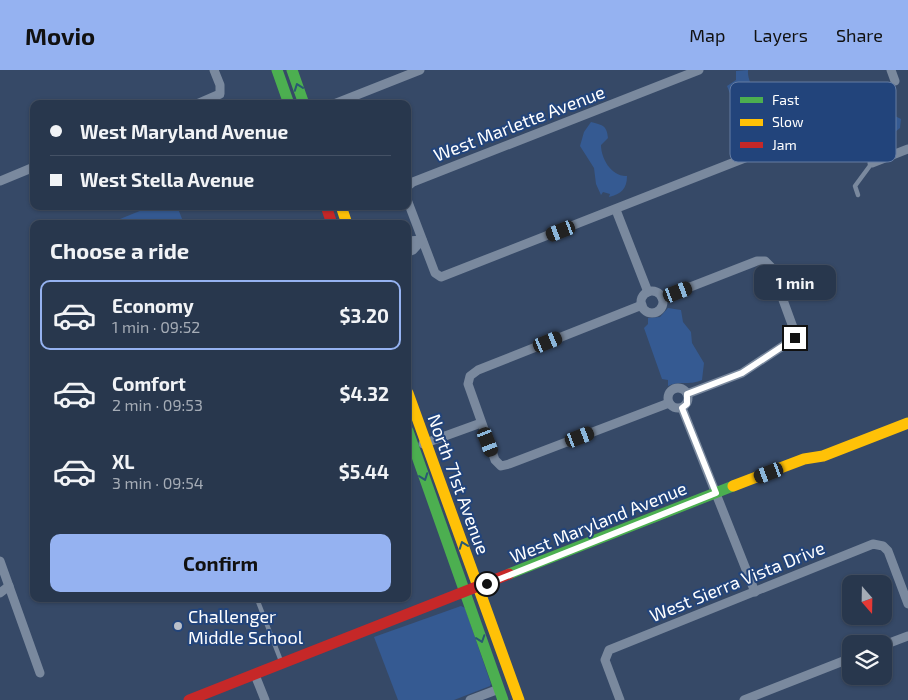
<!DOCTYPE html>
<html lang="en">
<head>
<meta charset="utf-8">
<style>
  :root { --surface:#28374d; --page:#303f54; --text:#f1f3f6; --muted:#a5acb6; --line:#445165; --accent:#95b2f1 }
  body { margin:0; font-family:"Exo 2",sans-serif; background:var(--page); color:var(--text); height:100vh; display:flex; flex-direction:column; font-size:19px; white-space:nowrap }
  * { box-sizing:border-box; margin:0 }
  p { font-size:16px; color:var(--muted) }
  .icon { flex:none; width:28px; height:28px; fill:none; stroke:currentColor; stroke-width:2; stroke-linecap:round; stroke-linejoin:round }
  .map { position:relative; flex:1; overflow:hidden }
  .sheet { position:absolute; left:30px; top:150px; width:381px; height:382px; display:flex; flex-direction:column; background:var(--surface); border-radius:10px; box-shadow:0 1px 4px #0004,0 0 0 1px var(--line) }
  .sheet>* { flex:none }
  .banner { position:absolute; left:30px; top:30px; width:381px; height:110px; border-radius:10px; box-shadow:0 1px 4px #0004,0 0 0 1px var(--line); display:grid; align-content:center; height:110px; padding:0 20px; background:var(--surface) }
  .needle { width:32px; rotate:160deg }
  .fabs { position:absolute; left:842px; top:505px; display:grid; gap:10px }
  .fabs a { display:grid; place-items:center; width:50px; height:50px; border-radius:10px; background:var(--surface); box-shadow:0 1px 4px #0004,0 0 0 1px var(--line); font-size:25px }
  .end { position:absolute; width:22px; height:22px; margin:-11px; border:6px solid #fff; background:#111; box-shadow:0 0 0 2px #111 }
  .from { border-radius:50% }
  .bubble { position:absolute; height:35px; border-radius:10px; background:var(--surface); box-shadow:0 1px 4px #0004,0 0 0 1px var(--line); font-size:16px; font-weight:700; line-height:35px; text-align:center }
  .car { position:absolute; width:15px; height:30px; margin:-15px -8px; border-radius:6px; box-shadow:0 0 4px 1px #0007; background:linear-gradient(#222 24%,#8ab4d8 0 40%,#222 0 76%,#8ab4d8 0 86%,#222 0) }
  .banner b { display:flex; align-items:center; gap:18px; height:48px; font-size:19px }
  .banner b+b { border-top:1px solid var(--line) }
  .banner i { width:12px; height:12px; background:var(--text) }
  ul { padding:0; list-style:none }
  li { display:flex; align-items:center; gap:15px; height:70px; margin:0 10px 8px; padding:0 10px; border:2px solid transparent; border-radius:10px }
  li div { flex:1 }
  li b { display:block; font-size:19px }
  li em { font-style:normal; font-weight:700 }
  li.on { border-color:var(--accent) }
  li>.icon { width:45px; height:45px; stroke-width:1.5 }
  h2 { padding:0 20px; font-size:22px; line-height:60px }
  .button { display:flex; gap:10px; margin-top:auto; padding:10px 20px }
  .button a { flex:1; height:58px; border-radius:10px; background:var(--accent); color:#111; font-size:20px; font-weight:700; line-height:58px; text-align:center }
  header { display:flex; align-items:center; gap:30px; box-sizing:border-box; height:70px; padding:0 25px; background:var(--accent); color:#111 }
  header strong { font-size:24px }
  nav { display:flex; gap:28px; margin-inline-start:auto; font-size:18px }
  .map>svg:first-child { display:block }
  .green { fill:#355a92 }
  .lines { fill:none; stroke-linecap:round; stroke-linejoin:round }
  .lane { stroke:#7a899e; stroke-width:4.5 }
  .street { stroke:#7a899e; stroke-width:9 }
  .fast { stroke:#4caf50; stroke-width:11 }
  .slow { stroke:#ffc107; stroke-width:11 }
  .jam { stroke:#c62828; stroke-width:11 }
  .oneway { stroke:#2a5972 }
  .route { stroke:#fff; stroke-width:6 }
  .poi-dot { fill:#b9bfca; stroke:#22447b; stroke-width:2 }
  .labels { text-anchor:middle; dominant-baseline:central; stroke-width:4; stroke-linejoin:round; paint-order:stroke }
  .street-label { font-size:18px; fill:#fff; stroke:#22447b }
  .poi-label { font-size:18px; fill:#fff; stroke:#22447b; text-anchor:start }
  .key { fill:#22447b; stroke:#647ca3; stroke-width:1 }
  .key-label { font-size:14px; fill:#fff }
</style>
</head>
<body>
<header>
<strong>Movio</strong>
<nav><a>Map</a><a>Layers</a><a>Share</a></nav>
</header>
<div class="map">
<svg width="908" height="630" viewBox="0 0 908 630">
  <rect width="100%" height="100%" fill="#364967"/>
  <g class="green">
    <path d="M 748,0 C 747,15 759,21 759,36 L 753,44 L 748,43 L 747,46 L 741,51 L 727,16 L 736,10 L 736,1 Z"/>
    <polygon points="886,34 891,44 901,49 900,58 895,62 886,59 856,71 848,65 846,52"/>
    <path d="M 591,52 C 602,55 607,55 608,68 L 601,75 C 601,89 612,107 627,106 C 627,119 621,124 609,127 L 610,124 L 603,122 L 601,125 L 596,114 L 594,98 L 580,76 L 584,62 Z"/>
    <polygon points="152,136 177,136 184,154 122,154 120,149"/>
    <path d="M 668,238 L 681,240 L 683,252 L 691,262 L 692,273 L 704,293 L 702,310 C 688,316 680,310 668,316 L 668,310 L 662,309 L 644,258 L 648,254 L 648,248 L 660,247 Z"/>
    <polygon points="461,536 465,538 491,614 490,616 454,630 398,630 374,567"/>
  </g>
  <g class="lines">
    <g class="lane">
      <polyline points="858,125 855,116 872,93"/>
      <polyline points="257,529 281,591"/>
    </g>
    <g class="street">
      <polyline points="891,0 895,11"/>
      <polyline points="197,34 220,24 220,15 214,0"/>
      <polyline points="334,34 420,0"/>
      <polyline points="872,93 908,79"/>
      <polyline points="0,111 34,97"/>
      <polyline points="408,116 413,112 699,0"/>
      <polyline points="408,132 435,203 441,207 750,86 768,73"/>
      <polyline points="616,140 648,222"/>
      <polyline points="408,171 422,170"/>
      <polyline points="408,182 413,180 422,170"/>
      <circle cx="652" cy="232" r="11"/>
      <polyline points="662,228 757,191 765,191 771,197 794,260 795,268 742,303 687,324"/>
      <polyline points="642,235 478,300 470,306 468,314 495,390 501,396 509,394 669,333"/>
      <circle cx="678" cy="328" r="10"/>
      <polyline points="682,338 755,522"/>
      <polyline points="423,374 481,353"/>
      <polyline points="0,491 40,603"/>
      <polyline points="0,523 9,516"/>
      <polyline points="884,575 908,566"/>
      <polyline points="255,605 265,630"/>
      <polyline points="470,630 499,619"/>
      <polyline points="620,630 605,590 609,580 873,474 883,476 888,481 908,534"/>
      <polyline points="744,630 851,588"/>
    </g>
    <g class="fast">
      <polyline points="277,0 289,34"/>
      <polyline points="292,0 304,34"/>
      <polyline points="408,361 503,630"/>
      <polyline points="509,504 733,416"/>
    </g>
    <g class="slow">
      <polyline points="341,136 347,154"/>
      <polyline points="408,323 519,630"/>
      <polyline points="733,416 804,389 823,386 908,353"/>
    </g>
    <g class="jam">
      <polyline points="326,136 332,154"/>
      <polyline points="189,630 509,504"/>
    </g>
  </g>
  <defs><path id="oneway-chevron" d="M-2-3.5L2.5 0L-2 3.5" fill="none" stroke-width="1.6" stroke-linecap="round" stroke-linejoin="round" transform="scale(1.25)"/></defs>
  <g class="oneway">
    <use href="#oneway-chevron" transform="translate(298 17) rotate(-110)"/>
    <use href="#oneway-chevron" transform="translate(424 407) rotate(70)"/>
    <use href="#oneway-chevron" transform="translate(463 475) rotate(-110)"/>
    <use href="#oneway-chevron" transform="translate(481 569) rotate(71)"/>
  </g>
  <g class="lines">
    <polyline class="route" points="487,514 716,423 682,338 687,334 687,324 742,303 795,268"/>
  </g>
  <circle class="poi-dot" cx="178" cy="556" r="5"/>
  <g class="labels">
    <g class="street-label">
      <text transform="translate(519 53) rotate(-21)">West Marlette Avenue</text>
      <text transform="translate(459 414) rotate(70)">North 71st Avenue</text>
      <text transform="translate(598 452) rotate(-22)">West Maryland Avenue</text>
      <text transform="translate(737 511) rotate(-22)">West Sierra Vista Drive</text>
    </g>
    <g class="poi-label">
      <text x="188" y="546">Challenger<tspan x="188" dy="21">Middle School</tspan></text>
    </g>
  </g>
  <rect x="730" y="12" width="166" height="80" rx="8" class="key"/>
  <rect x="740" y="27" width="23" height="6" fill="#4caf50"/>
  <rect x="740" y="49" width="23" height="7" fill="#ffc107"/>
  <rect x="740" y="72" width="23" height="6" fill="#c62828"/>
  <g class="key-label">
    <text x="772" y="35">Fast</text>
    <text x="772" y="57">Slow</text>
    <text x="772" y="80">Jam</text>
  </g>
</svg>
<div class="fabs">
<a><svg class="needle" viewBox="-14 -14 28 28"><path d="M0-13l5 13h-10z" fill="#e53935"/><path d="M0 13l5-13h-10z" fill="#a5acb6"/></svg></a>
<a><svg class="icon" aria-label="layers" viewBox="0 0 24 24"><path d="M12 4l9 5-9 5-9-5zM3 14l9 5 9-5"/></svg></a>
</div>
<i class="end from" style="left:487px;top:514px"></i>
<i class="end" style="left:795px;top:268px"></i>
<div class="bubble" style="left:754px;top:195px;width:82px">1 min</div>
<i class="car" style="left:561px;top:161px;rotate:249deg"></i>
<i class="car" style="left:678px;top:222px;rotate:69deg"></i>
<i class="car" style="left:548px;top:272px;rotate:68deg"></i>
<i class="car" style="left:580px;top:367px;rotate:69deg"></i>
<i class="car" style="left:488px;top:372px;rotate:159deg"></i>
<i class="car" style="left:769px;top:403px;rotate:249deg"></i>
<div class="banner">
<b><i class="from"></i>West Maryland Avenue</b>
<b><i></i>West Stella Avenue</b>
</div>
<section class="sheet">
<h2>Choose a ride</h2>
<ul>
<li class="on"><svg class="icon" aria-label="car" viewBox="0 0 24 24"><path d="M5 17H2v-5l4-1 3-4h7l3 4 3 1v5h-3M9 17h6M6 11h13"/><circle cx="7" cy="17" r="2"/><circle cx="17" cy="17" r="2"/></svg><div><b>Economy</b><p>1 min · 09:52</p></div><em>$3.20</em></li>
<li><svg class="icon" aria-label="car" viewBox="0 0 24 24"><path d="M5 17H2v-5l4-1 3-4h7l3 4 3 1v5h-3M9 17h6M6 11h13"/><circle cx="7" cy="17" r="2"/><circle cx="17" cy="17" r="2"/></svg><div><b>Comfort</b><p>2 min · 09:53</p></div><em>$4.32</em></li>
<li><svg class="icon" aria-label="car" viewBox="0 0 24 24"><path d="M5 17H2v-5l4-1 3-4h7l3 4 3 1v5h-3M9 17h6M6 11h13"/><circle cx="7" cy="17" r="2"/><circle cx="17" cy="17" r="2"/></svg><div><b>XL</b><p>3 min · 09:54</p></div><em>$5.44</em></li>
</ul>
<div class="button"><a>Confirm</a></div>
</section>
</div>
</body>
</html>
